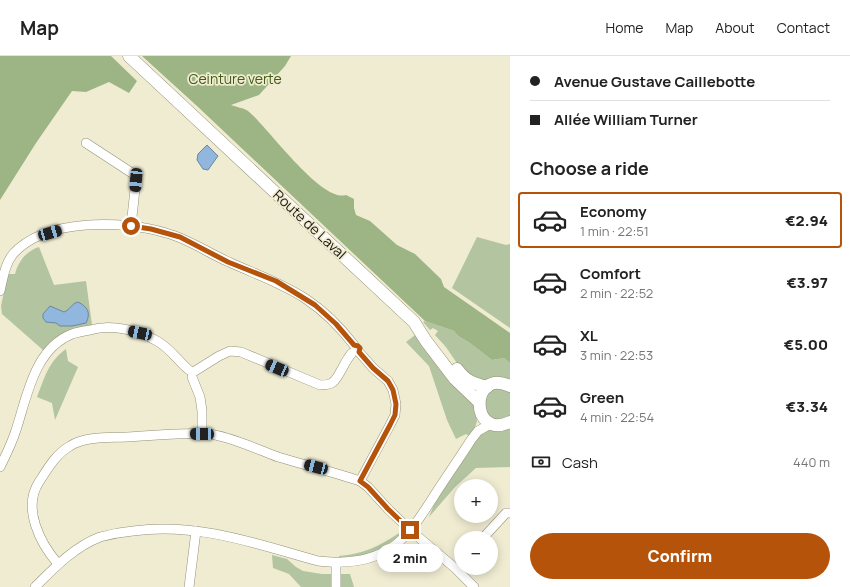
<!DOCTYPE html>
<html lang="en">
<head>
<meta charset="utf-8">
<style>
  :root { --surface:#fff; --page:#f2f2f2; --text:#222; --muted:#767676; --line:#e0e0e0; --accent:#b45309 }
  body { margin:0; font-family:Manrope,sans-serif; background:var(--page); color:var(--text); height:100vh; display:flex; flex-direction:column; font-size:15px; white-space:nowrap }
  * { box-sizing:border-box; margin:0 }
  p { font-size:13px; color:var(--muted) }
  .icon { flex:none; width:22px; height:22px; fill:none; stroke:currentColor; stroke-width:2; stroke-linecap:round; stroke-linejoin:round }
  .map { position:relative; flex:1; overflow:hidden }
  .details { display:flex; flex-direction:column; background:var(--surface); width:340px }
  .details>* { flex:none }
  .hud { display:grid; align-content:center; height:88px; padding:0 20px; background:var(--surface) }
  .tools { position:absolute; left:454px; top:423px; display:grid; gap:8px }
  .tools a { display:grid; place-items:center; width:44px; height:44px; border-radius:50%; background:var(--surface); box-shadow:0 2px 10px #0003; font-size:20px }
  .end { position:absolute; width:18px; height:18px; margin:-9px; border:5px solid #b45309; background:#fff; box-shadow:0 0 0 2px #fff }
  .from { border-radius:50% }
  .bubble { position:absolute; height:28px; border-radius:14px; background:var(--surface); box-shadow:0 2px 10px #0003; font-size:13px; font-weight:800; line-height:28px; text-align:center }
  .car { position:absolute; width:12px; height:24px; margin:-12px -6px; border-radius:5px; box-shadow:0 0 3px 1px #0007; background:linear-gradient(#222 24%,#8ab4d8 0 40%,#222 0 76%,#8ab4d8 0 86%,#222 0) }
  .hud b { display:flex; align-items:center; gap:14px; height:38px; font-size:15px }
  .hud b+b { border-top:1px solid var(--line) }
  .hud i { width:10px; height:10px; background:var(--text) }
  ul { padding:0; list-style:none }
  li { display:flex; align-items:center; gap:12px; height:56px; margin:0 8px 6px; padding:0 12px; border:2px solid transparent; border-radius:4px }
  li div { flex:1 }
  li b { display:block; font-size:15px }
  li em { font-style:normal; font-weight:800 }
  li.selected { border-color:var(--accent) }
  li>.icon { width:36px; height:36px; stroke-width:1.5 }
  h2 { padding:0 20px; font-size:18px; line-height:48px }
  .pay { display:flex; align-items:center; gap:10px; height:44px; padding:0 20px; font-size:15px }
  .pay p { margin-inline-start:auto }
  .action { display:flex; gap:8px; margin-top:auto; padding:8px 20px }
  .action a { flex:1; height:46px; border-radius:24px; background:var(--accent); color:#fff; font-size:16px; font-weight:800; line-height:46px; text-align:center }
  header { display:flex; align-items:center; gap:24px; box-sizing:border-box; height:56px; padding:0 20px; background:var(--surface); border-bottom:1px solid var(--line) }
  header strong { font-size:19px }
  nav { display:flex; gap:22px; margin-inline-start:auto; font-size:14px }
  main { display:flex; flex:1; min-height:0 }
  .map>svg:first-child { display:block }
  .green { fill:#b2c4a0 }
  .forest { fill:#9db484 }
  .water { fill:#91b7df; stroke:#6c86a0 }
  .lines { fill:none; stroke-linecap:round; stroke-linejoin:round }
  .minor-casing { stroke:#949078; stroke-width:10 }
  .major-casing { stroke:#949078; stroke-width:13 }
  .minor { stroke:#fff; stroke-width:9 }
  .major { stroke:#fff; stroke-width:12 }
  .route { stroke:#b45309; stroke-width:5 }
  .labels { text-anchor:middle; dominant-baseline:central; stroke-width:3.5; stroke-linejoin:round; paint-order:stroke }
  .park-label { font-size:14px; fill:#415c16; stroke:#f0ecd2 }
  .street-label { font-size:14px; fill:#17150c; stroke:#f0ecd2 }
</style>
</head>
<body>
<header>
<strong>Map</strong>
<nav><a>Home</a><a>Map</a><a>About</a><a>Contact</a></nav>
</header>
<main>
<div class="map">
<svg width="510" height="531" viewBox="0 0 510 531">
  <rect width="100%" height="100%" fill="#f0ecd2"/>
  <g class="green">
    <polygon points="477,181 506,189 510,188 510,272 452,232"/>
    <path d="M 39,191 L 54,229 L 86,225 L 92,269 L 59,282 L 43,294 L 2,258 L 1,250 L 8,218 L 15,218 C 18,206 26,195 39,191 Z"/>
    <path d="M 425,265 L 454,275 L 458,280 L 470,287 L 492,304 L 504,302 L 510,307 L 510,324 C 499,319 491,326 480,325 C 465,324 453,300 445,290 C 442,286 438,283 435,279 L 438,275 L 433,272 L 430,274 L 423,266 Z"/>
    <polygon points="415,279 422,290 474,349 477,365 474,375 469,380 466,378 456,383 447,364 429,310 406,286"/>
    <path d="M 66,293 L 68,305 L 78,311 L 55,364 L 52,347 L 37,341 C 45,321 48,306 66,293 Z"/>
    <path d="M 495,332 L 510,334 L 510,361 C 497,365 493,365 484,354 L 486,338 Z"/>
    <polygon points="491,372 497,374 510,373 510,411 476,412 455,431 429,461 435,446 477,382 484,375"/>
    <path d="M 399,477 L 400,478 C 382,496 363,500 339,503 L 339,500 C 363,498 378,491 399,477 Z"/>
    <polygon points="272,499 287,503 296,511 303,515 322,518 350,518 354,531 301,531 289,518 273,512"/>
  </g>
  <g class="forest">
    <polygon points="0,0 111,0 137,25 129,37 109,26 86,36 72,35 36,87 0,144"/>
    <path d="M 142,0 L 291,0 L 285,10 L 259,39 L 231,49 C 236,51 244,52 248,55 C 267,70 321,147 346,139 L 354,143 L 354,152 L 356,159 L 370,165 L 397,189 L 415,198 L 441,223 L 444,231 L 510,277 L 510,307 L 504,302 L 492,304 L 470,287 L 458,280 L 454,275 L 425,265 L 197,50 Z"/>
  </g>
  <g class="water">
    <polygon points="207,89 218,100 208,114 203,113 197,104 198,98"/>
    <path d="M 78,246 C 88,251 91,257 86,267 L 72,270 L 60,270 L 56,267 L 46,266 L 43,262 L 43,258 L 50,250 L 64,256 C 70,254 72,247 78,246 Z"/>
  </g>
  <g class="lines">
    <g class="minor-casing">
      <g id="minor">
        <polyline points="86,87 135,119 136,124 131,170"/>
        <path d="M 0,235 C 3,222 5,208 13,198 C 45,162 124,164 166,177 C 189,183 208,197 229,206 C 255,218 282,227 306,243 C 324,255 340,271 354,289"/>
        <polyline points="359,296 373,312 388,325 393,334 396,348 395,359 390,369 360,425"/>
        <path d="M 195,315 L 219,300 L 230,295 L 241,296 L 320,329 C 324,329 330,329 333,326 C 339,322 345,304 352,297"/>
        <polyline points="192,321 200,341 202,355 202,378"/>
        <path d="M 0,411 C 6,399 12,387 16,374 C 27,341 34,293 72,278 C 78,276 84,275 90,274 C 112,268 138,274 157,285 C 171,293 178,305 189,314"/>
        <polyline points="483,482 506,457 510,457"/>
        <polyline points="336,507 336,531"/>
        <path d="M 58,508 C 40,487 22,452 39,426 C 48,412 56,398 70,390 C 86,380 109,382 127,381 C 154,380 182,376 209,378 C 229,380 259,394 278,401 C 305,409 333,416 360,425 L 368,431 L 388,453 L 410,474 L 455,512 L 474,531"/>
        <path d="M 35,531 C 54,512 74,491 100,481 C 111,478 122,476 133,475 C 197,466 257,488 318,505 C 344,508 372,506 394,490 C 411,477 423,457 434,440 C 446,421 459,403 471,384 L 478,375 L 492,367"/>
        <polyline points="189,531 196,475"/>
      </g>
    </g>
    <g class="major-casing">
      <g id="major">
        <polyline points="129,0 414,266 426,285 455,323 479,346"/>
        <path d="M 457,313 C 466,325 472,327 487,331"/>
        <path d="M 510,330 C 469,311 470,385 510,366"/>
      </g>
    </g>
    <use href="#minor" class="minor"/>
    <use href="#major" class="major"/>
  </g>
  <g class="lines">
    <polyline class="route" points="131,170 151,173 180,181 228,206 276,225 315,249 336,268 354,289 358,290 360,292 359,296 373,312 388,325 393,334 396,348 395,359 390,369 360,425 368,431 388,453 410,474"/>
  </g>
  <g class="labels">
    <g class="park-label">
      <text x="235" y="22">Ceinture verte</text>
    </g>
    <g class="street-label">
      <text transform="translate(310 168) rotate(43)">Route de Laval</text>
    </g>
  </g>
</svg>
<div class="tools">
<a>+</a>
<a>−</a>
</div>
<i class="end from" style="left:131px;top:170px"></i>
<i class="end" style="left:410px;top:474px"></i>
<div class="bubble" style="left:377px;top:488px;width:66px">2 min</div>
<i class="car" style="left:136px;top:124px;rotate:185deg"></i>
<i class="car" style="left:50px;top:177px;rotate:74deg"></i>
<i class="car" style="left:140px;top:277px;rotate:282deg"></i>
<i class="car" style="left:277px;top:312px;rotate:293deg"></i>
<i class="car" style="left:202px;top:378px;rotate:271deg"></i>
<i class="car" style="left:316px;top:411px;rotate:285deg"></i>
</div>
<section class="details">
<div class="hud">
<b><i class="from"></i>Avenue Gustave Caillebotte</b>
<b><i></i>Allée William Turner</b>
</div>
<h2>Choose a ride</h2>
<ul>
<li class="selected"><svg class="icon" aria-label="car" viewBox="0 0 24 24"><path d="M5 17H2v-5l4-1 3-4h7l3 4 3 1v5h-3M9 17h6M6 11h13"/><circle cx="7" cy="17" r="2"/><circle cx="17" cy="17" r="2"/></svg><div><b>Economy</b><p>1 min · 22:51</p></div><em>€2.94</em></li>
<li><svg class="icon" aria-label="car" viewBox="0 0 24 24"><path d="M5 17H2v-5l4-1 3-4h7l3 4 3 1v5h-3M9 17h6M6 11h13"/><circle cx="7" cy="17" r="2"/><circle cx="17" cy="17" r="2"/></svg><div><b>Comfort</b><p>2 min · 22:52</p></div><em>€3.97</em></li>
<li><svg class="icon" aria-label="car" viewBox="0 0 24 24"><path d="M5 17H2v-5l4-1 3-4h7l3 4 3 1v5h-3M9 17h6M6 11h13"/><circle cx="7" cy="17" r="2"/><circle cx="17" cy="17" r="2"/></svg><div><b>XL</b><p>3 min · 22:53</p></div><em>€5.00</em></li>
<li><svg class="icon" aria-label="car" viewBox="0 0 24 24"><path d="M5 17H2v-5l4-1 3-4h7l3 4 3 1v5h-3M9 17h6M6 11h13"/><circle cx="7" cy="17" r="2"/><circle cx="17" cy="17" r="2"/></svg><div><b>Green</b><p>4 min · 22:54</p></div><em>€3.34</em></li>
</ul>
<div class="pay"><svg class="icon" aria-label="cash" viewBox="0 0 24 24"><path d="M3 7h18v10H3z"/><circle cx="12" cy="12" r="2"/></svg>Cash<p>440 m</p></div>
<div class="action"><a>Confirm</a></div>
</section>
</main>
</body>
</html>
